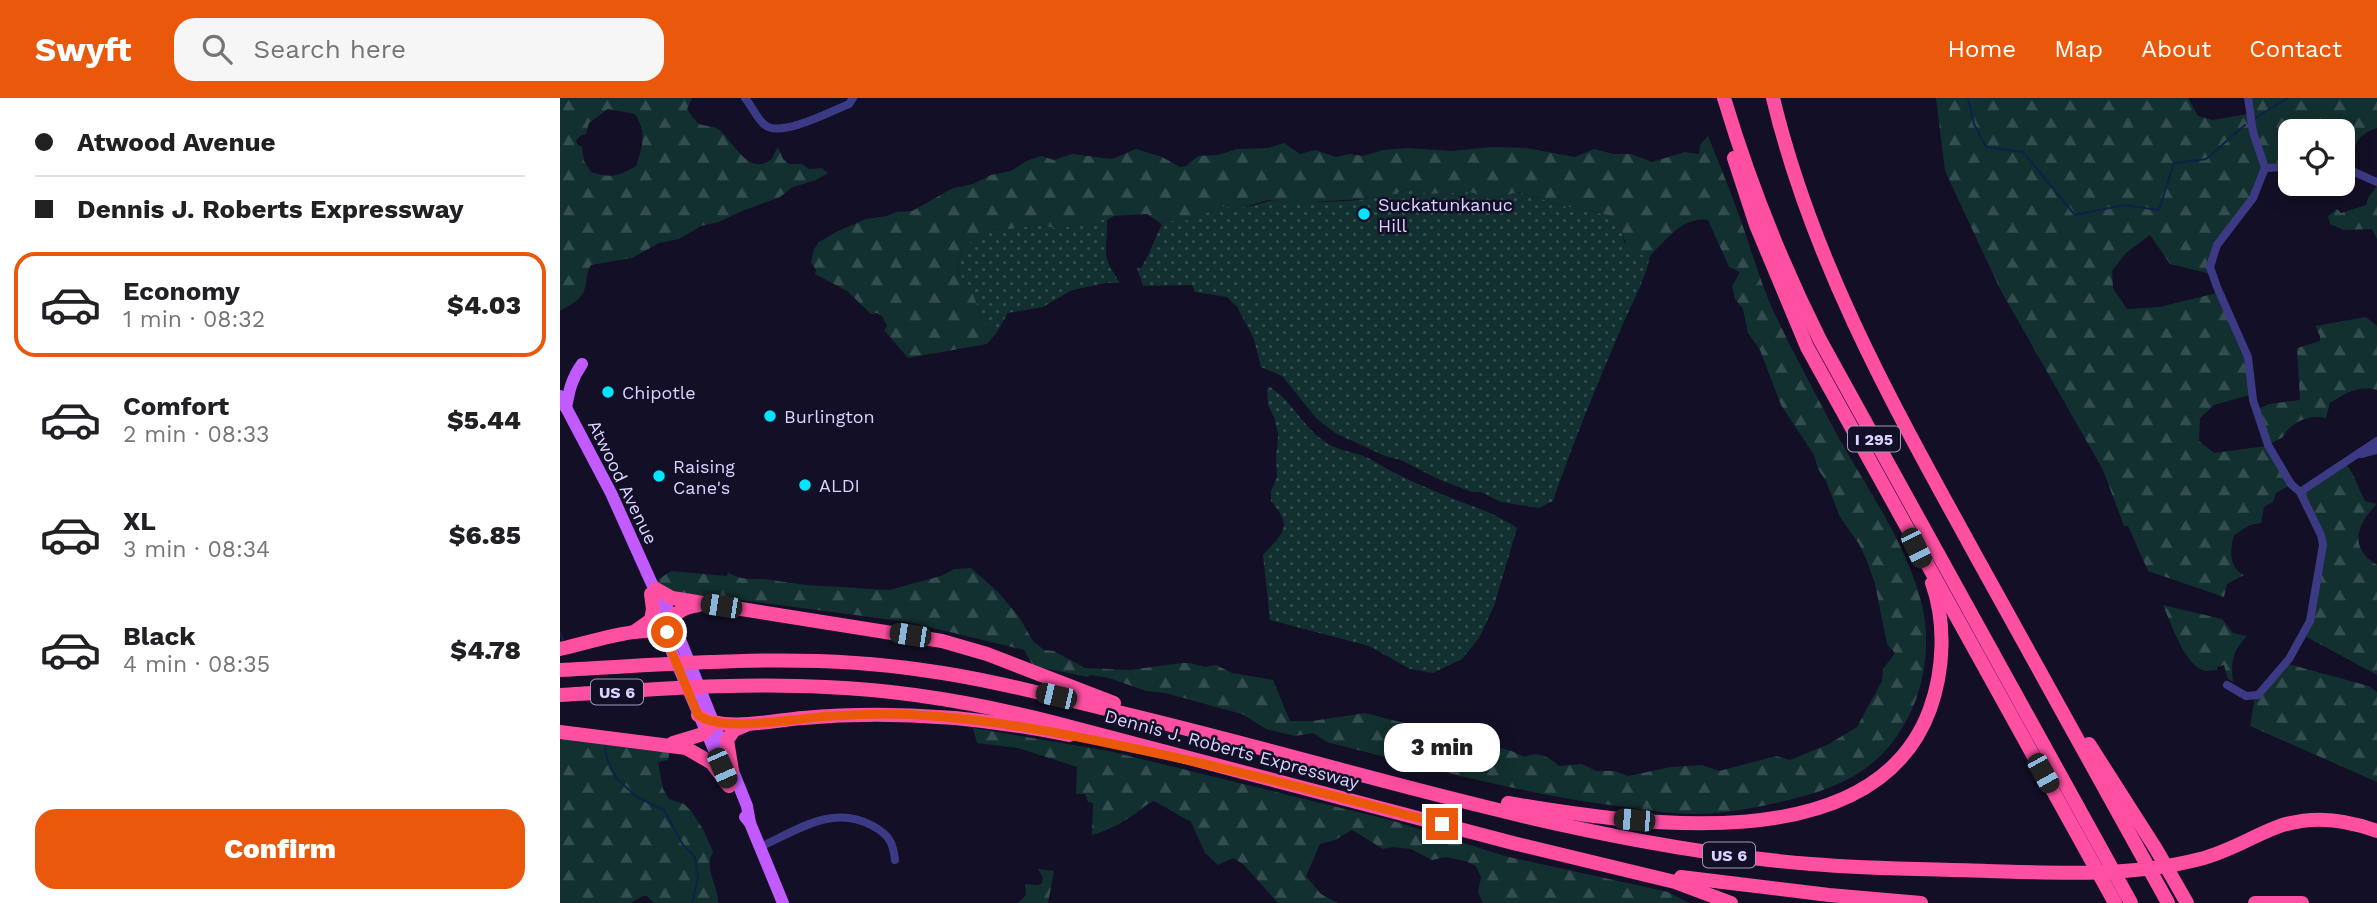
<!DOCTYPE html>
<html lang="en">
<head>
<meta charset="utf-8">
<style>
  :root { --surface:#fff; --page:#f6f6f6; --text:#202124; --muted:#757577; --line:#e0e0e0; --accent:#ea580c }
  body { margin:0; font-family:"Work Sans",sans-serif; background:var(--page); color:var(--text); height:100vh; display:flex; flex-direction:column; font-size:26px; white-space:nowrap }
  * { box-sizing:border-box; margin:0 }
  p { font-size:23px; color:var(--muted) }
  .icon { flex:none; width:38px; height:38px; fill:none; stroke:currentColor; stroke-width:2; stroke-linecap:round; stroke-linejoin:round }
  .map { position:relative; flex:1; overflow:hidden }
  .details { display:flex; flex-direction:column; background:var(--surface); width:560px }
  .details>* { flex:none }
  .banner { display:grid; align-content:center; height:154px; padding:0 35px; background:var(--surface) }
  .buttons { position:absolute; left:1718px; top:21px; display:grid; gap:14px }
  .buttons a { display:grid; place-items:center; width:77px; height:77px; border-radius:14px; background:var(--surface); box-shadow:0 4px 18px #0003; font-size:35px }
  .end { position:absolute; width:32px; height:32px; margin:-16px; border:9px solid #ea580c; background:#fff; box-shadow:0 0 0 4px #fff }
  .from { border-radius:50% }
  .bubble { position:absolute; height:49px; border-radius:21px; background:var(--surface); box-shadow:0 4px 18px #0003; font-size:23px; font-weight:800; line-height:49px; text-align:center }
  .car { position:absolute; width:21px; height:42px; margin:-21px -10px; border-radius:9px; box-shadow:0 0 5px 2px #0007; background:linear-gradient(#222 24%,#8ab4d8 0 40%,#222 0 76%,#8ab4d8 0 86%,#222 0) }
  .banner b { display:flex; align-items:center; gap:24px; height:66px; font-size:26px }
  .banner b+b { border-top:2px solid var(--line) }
  .banner i { width:18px; height:18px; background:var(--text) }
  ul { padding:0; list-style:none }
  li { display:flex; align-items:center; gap:21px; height:105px; margin:0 14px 10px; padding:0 21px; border:4px solid transparent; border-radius:21px }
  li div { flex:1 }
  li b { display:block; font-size:26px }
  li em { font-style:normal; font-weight:800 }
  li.selected { border-color:var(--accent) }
  li>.icon { width:63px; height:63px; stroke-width:1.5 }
  .cta { display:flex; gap:14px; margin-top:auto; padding:14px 35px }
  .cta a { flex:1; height:80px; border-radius:21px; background:var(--accent); color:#fff; font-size:28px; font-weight:800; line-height:80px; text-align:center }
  header { display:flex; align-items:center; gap:42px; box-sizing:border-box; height:98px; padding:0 35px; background:var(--accent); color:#fff }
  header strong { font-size:33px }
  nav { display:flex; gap:38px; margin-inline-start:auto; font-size:24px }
  .search { width:490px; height:63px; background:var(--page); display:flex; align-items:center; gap:18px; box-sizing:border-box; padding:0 24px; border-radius:21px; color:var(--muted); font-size:26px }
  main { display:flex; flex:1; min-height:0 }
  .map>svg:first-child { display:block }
  .grass { fill:url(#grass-dots) }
  .forest { fill:url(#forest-firs); fill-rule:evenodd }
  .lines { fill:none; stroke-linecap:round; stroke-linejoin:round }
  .stream { stroke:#0c2248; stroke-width:2 }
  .street { stroke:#3d3a85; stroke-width:8 }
  .primary { stroke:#c25bff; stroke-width:12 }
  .highway { stroke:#ff4fa3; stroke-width:14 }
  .route { stroke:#ea580c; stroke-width:9 }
  .poi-dot { fill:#00e5ff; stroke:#130f26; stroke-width:2.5 }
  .labels { text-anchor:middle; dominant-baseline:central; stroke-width:5; stroke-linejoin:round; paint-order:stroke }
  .shield { fill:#130f26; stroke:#9e99be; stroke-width:2 }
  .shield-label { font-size:16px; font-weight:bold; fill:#d9d4ff }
  .poi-label { font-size:18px; fill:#d9d4ff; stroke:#130f26; text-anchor:start }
  .street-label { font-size:18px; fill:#d9d4ff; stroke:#130f26 }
</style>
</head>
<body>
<header>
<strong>Swyft</strong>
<div class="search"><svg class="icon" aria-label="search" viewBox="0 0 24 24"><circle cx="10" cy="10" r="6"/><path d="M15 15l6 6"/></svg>Search here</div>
<nav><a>Home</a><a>Map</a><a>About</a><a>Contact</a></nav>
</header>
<main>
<section class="details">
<div class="banner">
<b><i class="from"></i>Atwood Avenue</b>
<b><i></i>Dennis J. Roberts Expressway</b>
</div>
<ul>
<li class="selected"><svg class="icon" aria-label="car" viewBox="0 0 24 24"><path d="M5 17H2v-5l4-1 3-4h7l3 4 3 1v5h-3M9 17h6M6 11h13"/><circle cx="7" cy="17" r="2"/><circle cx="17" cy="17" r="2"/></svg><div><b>Economy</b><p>1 min · 08:32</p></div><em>$4.03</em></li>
<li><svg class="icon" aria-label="car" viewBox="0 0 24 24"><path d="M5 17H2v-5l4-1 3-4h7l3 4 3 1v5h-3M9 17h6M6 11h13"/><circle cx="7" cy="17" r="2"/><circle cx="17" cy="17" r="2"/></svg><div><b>Comfort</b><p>2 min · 08:33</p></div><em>$5.44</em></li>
<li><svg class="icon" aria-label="car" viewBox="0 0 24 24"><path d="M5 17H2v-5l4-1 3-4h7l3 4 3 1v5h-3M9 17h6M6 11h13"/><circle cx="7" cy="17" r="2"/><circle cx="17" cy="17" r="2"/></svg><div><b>XL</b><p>3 min · 08:34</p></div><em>$6.85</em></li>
<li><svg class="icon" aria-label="car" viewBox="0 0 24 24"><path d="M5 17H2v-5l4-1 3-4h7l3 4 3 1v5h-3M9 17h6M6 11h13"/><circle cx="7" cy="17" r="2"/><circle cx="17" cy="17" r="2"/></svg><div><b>Black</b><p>4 min · 08:35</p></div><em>$4.78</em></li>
</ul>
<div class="cta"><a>Confirm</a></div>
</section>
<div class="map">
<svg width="1817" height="805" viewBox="0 0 1817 805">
  <defs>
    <pattern id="grass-dots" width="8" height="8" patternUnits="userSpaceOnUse" patternTransform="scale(1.75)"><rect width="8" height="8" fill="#12302f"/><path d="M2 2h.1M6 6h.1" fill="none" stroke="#344d4e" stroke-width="1.8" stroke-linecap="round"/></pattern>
    <pattern id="forest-firs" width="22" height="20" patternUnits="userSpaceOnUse" patternTransform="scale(1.75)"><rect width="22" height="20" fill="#12302f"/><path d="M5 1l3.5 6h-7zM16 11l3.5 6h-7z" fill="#344d4e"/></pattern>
  </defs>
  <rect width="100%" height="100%" fill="#130f26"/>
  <g class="grass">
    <path d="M 851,90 L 868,96 L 910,94 L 931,101 L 959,94 L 1004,108 L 1048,117 L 1062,130 L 1064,144 L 1090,158 C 1085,184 1070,208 1060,233 C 1036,289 1013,345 993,403 L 979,410 L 941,404 L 921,394 L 912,394 L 880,382 L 841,362 L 825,358 L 775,335 L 757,321 L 722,278 L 701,269 L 694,241 L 677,209 L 667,199 L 635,194 L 632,187 L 583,188 L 577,170 L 581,170 C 590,156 594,141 602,127 L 600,125 C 609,121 613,124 622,123 C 629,122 654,113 658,108 C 672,110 682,110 696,107 C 701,106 706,103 711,103 C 755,104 809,107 851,90 Z"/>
    <path d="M 533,122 L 547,122 C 548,156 539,154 560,185 L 546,185 L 512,192 L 483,209 L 448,215 L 437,234 L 424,227 C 419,214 416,202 410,190 C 407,184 400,179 398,172 C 393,154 416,138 429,130 L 443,132 L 478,127 L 496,130 L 522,127 Z"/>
    <path d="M 710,289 C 734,304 745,334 772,348 C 784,354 801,355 812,362 C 834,376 860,387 884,397 C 910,408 934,414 957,430 L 934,508 L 919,540 L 902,561 L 873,575 L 850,571 L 809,548 L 710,522 L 703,457 C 724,434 733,429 711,403 L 711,393 L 717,379 L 716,361 L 718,337 L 714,319 L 708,307 L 707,290 Z"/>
  </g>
  <g class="forest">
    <path d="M 0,0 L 132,0 L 127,11 C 130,15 134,22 138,25 C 143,29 152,27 158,31 C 172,41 187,77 209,63 C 214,60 214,54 218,49 L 223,61 L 229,66 L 242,66 L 249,71 L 262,70 L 268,75 L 256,82 L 233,89 L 220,99 L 182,113 L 159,124 L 141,128 L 119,141 L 99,145 L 72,160 L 31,167 C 25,176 28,186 23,195 C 19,203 8,208 0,213 ZM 48,11 L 75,16 C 87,35 83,47 76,68 C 58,79 51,80 31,74 L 24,63 L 22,49 L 17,46 L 16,42 L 20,38 L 26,36 L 29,25 Z"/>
    <path d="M 1376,0 L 1628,0 L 1638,18 L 1653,22 L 1688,16 L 1688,0 L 1817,0 L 1817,30 C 1794,37 1792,52 1792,73 L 1783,70 L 1783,33 L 1731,33 L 1731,70 L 1708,71 L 1693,99 L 1656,149 L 1651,176 L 1610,166 L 1590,137 L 1566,155 L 1552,173 L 1553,190 L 1567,211 L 1599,209 L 1657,195 L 1689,263 L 1693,296 L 1654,307 L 1640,320 L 1639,343 L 1654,355 L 1706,348 L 1731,387 L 1716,395 L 1713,404 L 1704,409 L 1701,425 L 1690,427 L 1674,437 C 1670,452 1668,469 1684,477 L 1667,486 L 1664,499 L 1588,473 L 1568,428 L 1564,428 L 1543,372 L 1440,191 L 1385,73 Z"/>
    <path d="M 1148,38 C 1159,65 1170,92 1180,120 C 1190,148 1198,176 1209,203 C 1226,242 1247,279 1266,316 C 1298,379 1345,438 1362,507 C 1371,544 1365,590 1346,623 C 1322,668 1286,687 1237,700 C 1204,708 1171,716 1137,716 C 1108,716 1079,711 1050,707 C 954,694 860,668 767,644 L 753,635 L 735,638 L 706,631 L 682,616 L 605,595 L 586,593 L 549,580 L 530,577 L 528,579 L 473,568 L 464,552 L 348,524 L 144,497 L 114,498 L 93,485 L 111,473 L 167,478 L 168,474 C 177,482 193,481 204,481 L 246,487 L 329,492 L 381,478 L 394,471 L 411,470 L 439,495 L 459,519 L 473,543 L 484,552 L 494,553 L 525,570 L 570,572 L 621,565 L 630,565 L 645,569 L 656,567 L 672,575 L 713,582 L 730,623 L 752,623 L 805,615 L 844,625 L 861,632 L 949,652 L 965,659 C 978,652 989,659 999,668 L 1022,666 L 1036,673 L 1055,673 L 1068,678 L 1111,669 L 1142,667 L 1159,673 L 1216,658 L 1230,662 L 1269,646 L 1297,629 L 1322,583 L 1323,571 L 1335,555 L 1327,546 L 1315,486 L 1307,463 L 1299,446 L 1280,419 L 1266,383 L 1258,371 L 1254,357 L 1221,307 L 1200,252 L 1188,235 L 1183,211 L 1175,201 L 1172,188 L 1180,174 L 1169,169 L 1148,122 C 1123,118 1105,143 1089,159 C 1070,155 1064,148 1062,130 L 1048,117 L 1004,108 L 959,94 L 931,101 L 910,94 L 868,96 L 851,90 L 828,98 L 803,101 L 733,105 L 708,102 L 678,111 L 659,108 C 654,113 629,122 622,123 C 613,124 609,121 600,125 L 587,116 L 554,118 L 547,122 L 533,122 L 522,127 L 496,130 L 478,127 L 443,132 L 429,130 C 416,138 393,154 398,172 C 400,179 407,184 410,190 C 416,202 419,214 424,227 L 437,234 L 427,246 L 348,260 L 324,232 L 327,228 L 322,218 L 317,215 L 311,216 L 287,193 L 255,176 L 256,172 L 251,164 L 254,151 L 259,144 L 276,134 L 306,121 L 327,118 L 336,114 L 352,113 L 393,90 L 413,86 L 431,77 L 451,73 L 466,63 L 481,58 L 494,62 L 512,56 L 552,61 L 576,51 L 602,59 L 620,69 L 626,68 L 638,58 L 658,57 L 677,51 L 708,50 L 724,45 L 740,56 L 755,52 L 776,59 L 790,56 L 803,58 L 823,52 L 848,50 L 891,53 L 932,49 L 966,50 L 1015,59 L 1034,51 L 1053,56 L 1071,56 L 1092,64 L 1125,54 L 1139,56 L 1140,47 Z"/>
    <polygon points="1817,88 1817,141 1812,131 1784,132 1770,126 1768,118 1777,111 1781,115 1806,107 1808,100"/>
    <path d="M 1806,219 L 1817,228 L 1817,292 C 1798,287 1786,295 1770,305 L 1766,320 C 1750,316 1731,323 1723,339 L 1708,347 L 1696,312 L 1709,306 L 1740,302 L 1737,250 L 1760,243 L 1760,238 L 1755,228 Z"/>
    <path d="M 1785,365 C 1795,376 1798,390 1805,403 L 1817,406 C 1798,425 1787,449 1817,467 L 1817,577 L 1743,537 L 1763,448 L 1742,393 Z"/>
    <path d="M 1603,507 L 1662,521 L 1673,535 L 1687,538 C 1672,554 1671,563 1673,584 L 1668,581 L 1664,567 L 1657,569 L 1657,572 C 1653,572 1650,573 1646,573 C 1626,571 1610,523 1603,507 Z"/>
    <polygon points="1728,566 1809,588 1817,594 1817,684 1690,628 1695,599"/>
    <path d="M 413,630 L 549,653 L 830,722 L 945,758 L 1108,794 L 1129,805 L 923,805 L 918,794 L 921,779 L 916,768 L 905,763 L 886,759 L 872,762 L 851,751 L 833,749 L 823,751 L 792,732 L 775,742 L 760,746 L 746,778 L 761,796 L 778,805 L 718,805 L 683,766 L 673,760 L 658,767 L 645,755 L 631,724 L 594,703 C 584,707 579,714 570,719 C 558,727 546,733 532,737 L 533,705 L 528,704 L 525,696 L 516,696 L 517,669 L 458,650 L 417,645 Z"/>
    <path d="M 0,636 L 111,647 L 108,662 L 98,664 L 103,691 L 109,701 L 124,706 L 132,714 L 144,733 L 153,754 C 143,770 159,789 158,805 L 94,805 L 87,798 L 83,798 L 71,805 L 0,805 Z"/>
    <polygon points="478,771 494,773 488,805 458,805 466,797 465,786 478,787 482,785 483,780"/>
  </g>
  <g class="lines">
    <g class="stream">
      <polyline points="1408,0 1414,26 1426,49 1463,54 1515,117 1564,107 1599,112 1614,65 1646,61 1685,27"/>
      <polyline points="1695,20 1728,0"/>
      <polyline points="0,535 3,542"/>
      <polyline points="45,647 47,661 56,680 77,699 104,712 123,747 135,759 138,780 132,805"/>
    </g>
    <g class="street">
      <path d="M 185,0 C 192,8 197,21 205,27 C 220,40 272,13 289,6 L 293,0"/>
      <polyline points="1783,69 1817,84"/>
      <polyline points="1705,70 1731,69"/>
      <polyline points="1801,356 1817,352"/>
      <polyline points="1740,394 1817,343"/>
      <polyline points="1667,587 1686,598 1698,597 1729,561 1750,523 1763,447 1761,437 1740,394 1731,386 1708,347 1693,302 1688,259 1657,189 1650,169 1657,147 1693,100 1705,70 1693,34 1688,0"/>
      <path d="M 200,749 C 238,732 272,706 313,728 C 329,737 333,744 335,762"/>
    </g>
    <g class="primary">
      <polyline points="0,298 51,395 92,486 105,504 187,708 190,725"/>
      <path d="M 6,310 C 9,292 12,280 22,266"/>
      <polyline points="94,507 103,533 164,675"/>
      <polyline points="185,719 190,725 223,805"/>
    </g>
    <g class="highway">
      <path d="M 1164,0 C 1189,83 1221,164 1260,242 L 1571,805"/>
      <path d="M 1213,0 C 1253,166 1334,309 1416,458 C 1480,574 1544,689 1608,805"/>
      <polyline points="1174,60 1196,127 1247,249 1555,805"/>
      <polyline points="96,491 112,500 382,543 427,556 554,605"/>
      <path d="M 103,533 C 111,518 121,509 139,507"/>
      <polyline points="74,534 91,522 93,511 91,496"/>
      <path d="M 0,551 C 36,543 82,525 118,537"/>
      <path d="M 0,572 C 120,566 242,554 362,572 C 430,581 495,599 562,615 C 790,669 1015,747 1251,766 C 1310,771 1368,771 1427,773 C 1498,775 1571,779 1640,761 C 1668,754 1691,739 1717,729 C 1750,717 1785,721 1817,733"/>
      <path d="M 0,597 C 88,592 177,584 266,589 C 343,592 417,605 492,624 L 953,745 L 1115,784 L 1171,805"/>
      <path d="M 138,617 C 162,635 214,622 243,620 C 332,612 421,619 509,637"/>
      <polyline points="0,634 126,650 152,665 169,688"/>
      <polyline points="113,645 143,636 153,624"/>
      <polyline points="1529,646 1596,751 1627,805"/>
      <polyline points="172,673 167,642 174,632 186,627"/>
      <path d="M 948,705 C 1072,726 1314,765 1370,611 C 1384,572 1386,524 1372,485"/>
      <polyline points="1121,779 1269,797 1361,805"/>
      <polyline points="1695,805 1742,805"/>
    </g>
  </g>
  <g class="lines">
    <path class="route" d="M 107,534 L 103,533 L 138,617 C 164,636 240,619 273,618 C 302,616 330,615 358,617 C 426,621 491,633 557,647 C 667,669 774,698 882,726"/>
  </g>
  <g class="poi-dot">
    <circle cx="804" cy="116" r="7"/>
    <circle cx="48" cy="294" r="7"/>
    <circle cx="210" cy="318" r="7"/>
    <circle cx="99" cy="378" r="7"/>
    <circle cx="245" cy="387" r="7"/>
  </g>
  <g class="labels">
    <g class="shield">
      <rect x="1288" y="328.5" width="52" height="25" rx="5"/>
      <rect x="31" y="581.5" width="52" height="25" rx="5"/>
      <rect x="1143" y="744.5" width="52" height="25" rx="5"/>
    </g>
    <g class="shield-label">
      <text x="1314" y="341">I 295</text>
      <text x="57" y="594">US 6</text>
      <text x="1169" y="757">US 6</text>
    </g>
    <g class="poi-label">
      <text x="818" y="106">Suckatunkanuc<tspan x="818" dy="21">Hill</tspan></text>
      <text x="62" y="294">Chipotle</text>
      <text x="224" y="318">Burlington</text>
      <text x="113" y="368">Raising<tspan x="113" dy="21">Cane's</tspan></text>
      <text x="259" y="387">ALDI</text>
    </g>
    <g class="street-label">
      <text transform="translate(63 384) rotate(64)">Atwood Avenue</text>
      <text transform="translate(672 651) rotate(15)">Dennis J. Roberts Expressway</text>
    </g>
  </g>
</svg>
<div class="buttons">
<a><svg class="icon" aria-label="locate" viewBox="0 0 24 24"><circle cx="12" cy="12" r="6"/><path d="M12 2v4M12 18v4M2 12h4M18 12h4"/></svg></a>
</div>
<i class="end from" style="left:107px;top:534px"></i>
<i class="end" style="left:882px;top:726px"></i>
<div class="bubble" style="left:824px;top:625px;width:116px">3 min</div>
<i class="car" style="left:1356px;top:450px;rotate:154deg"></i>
<i class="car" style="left:161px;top:508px;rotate:279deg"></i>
<i class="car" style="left:350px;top:537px;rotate:279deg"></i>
<i class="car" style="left:496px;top:598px;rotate:283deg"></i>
<i class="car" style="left:162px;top:670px;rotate:156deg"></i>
<i class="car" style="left:1483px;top:675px;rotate:151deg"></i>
<i class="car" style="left:1074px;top:722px;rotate:275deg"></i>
</div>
</main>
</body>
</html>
